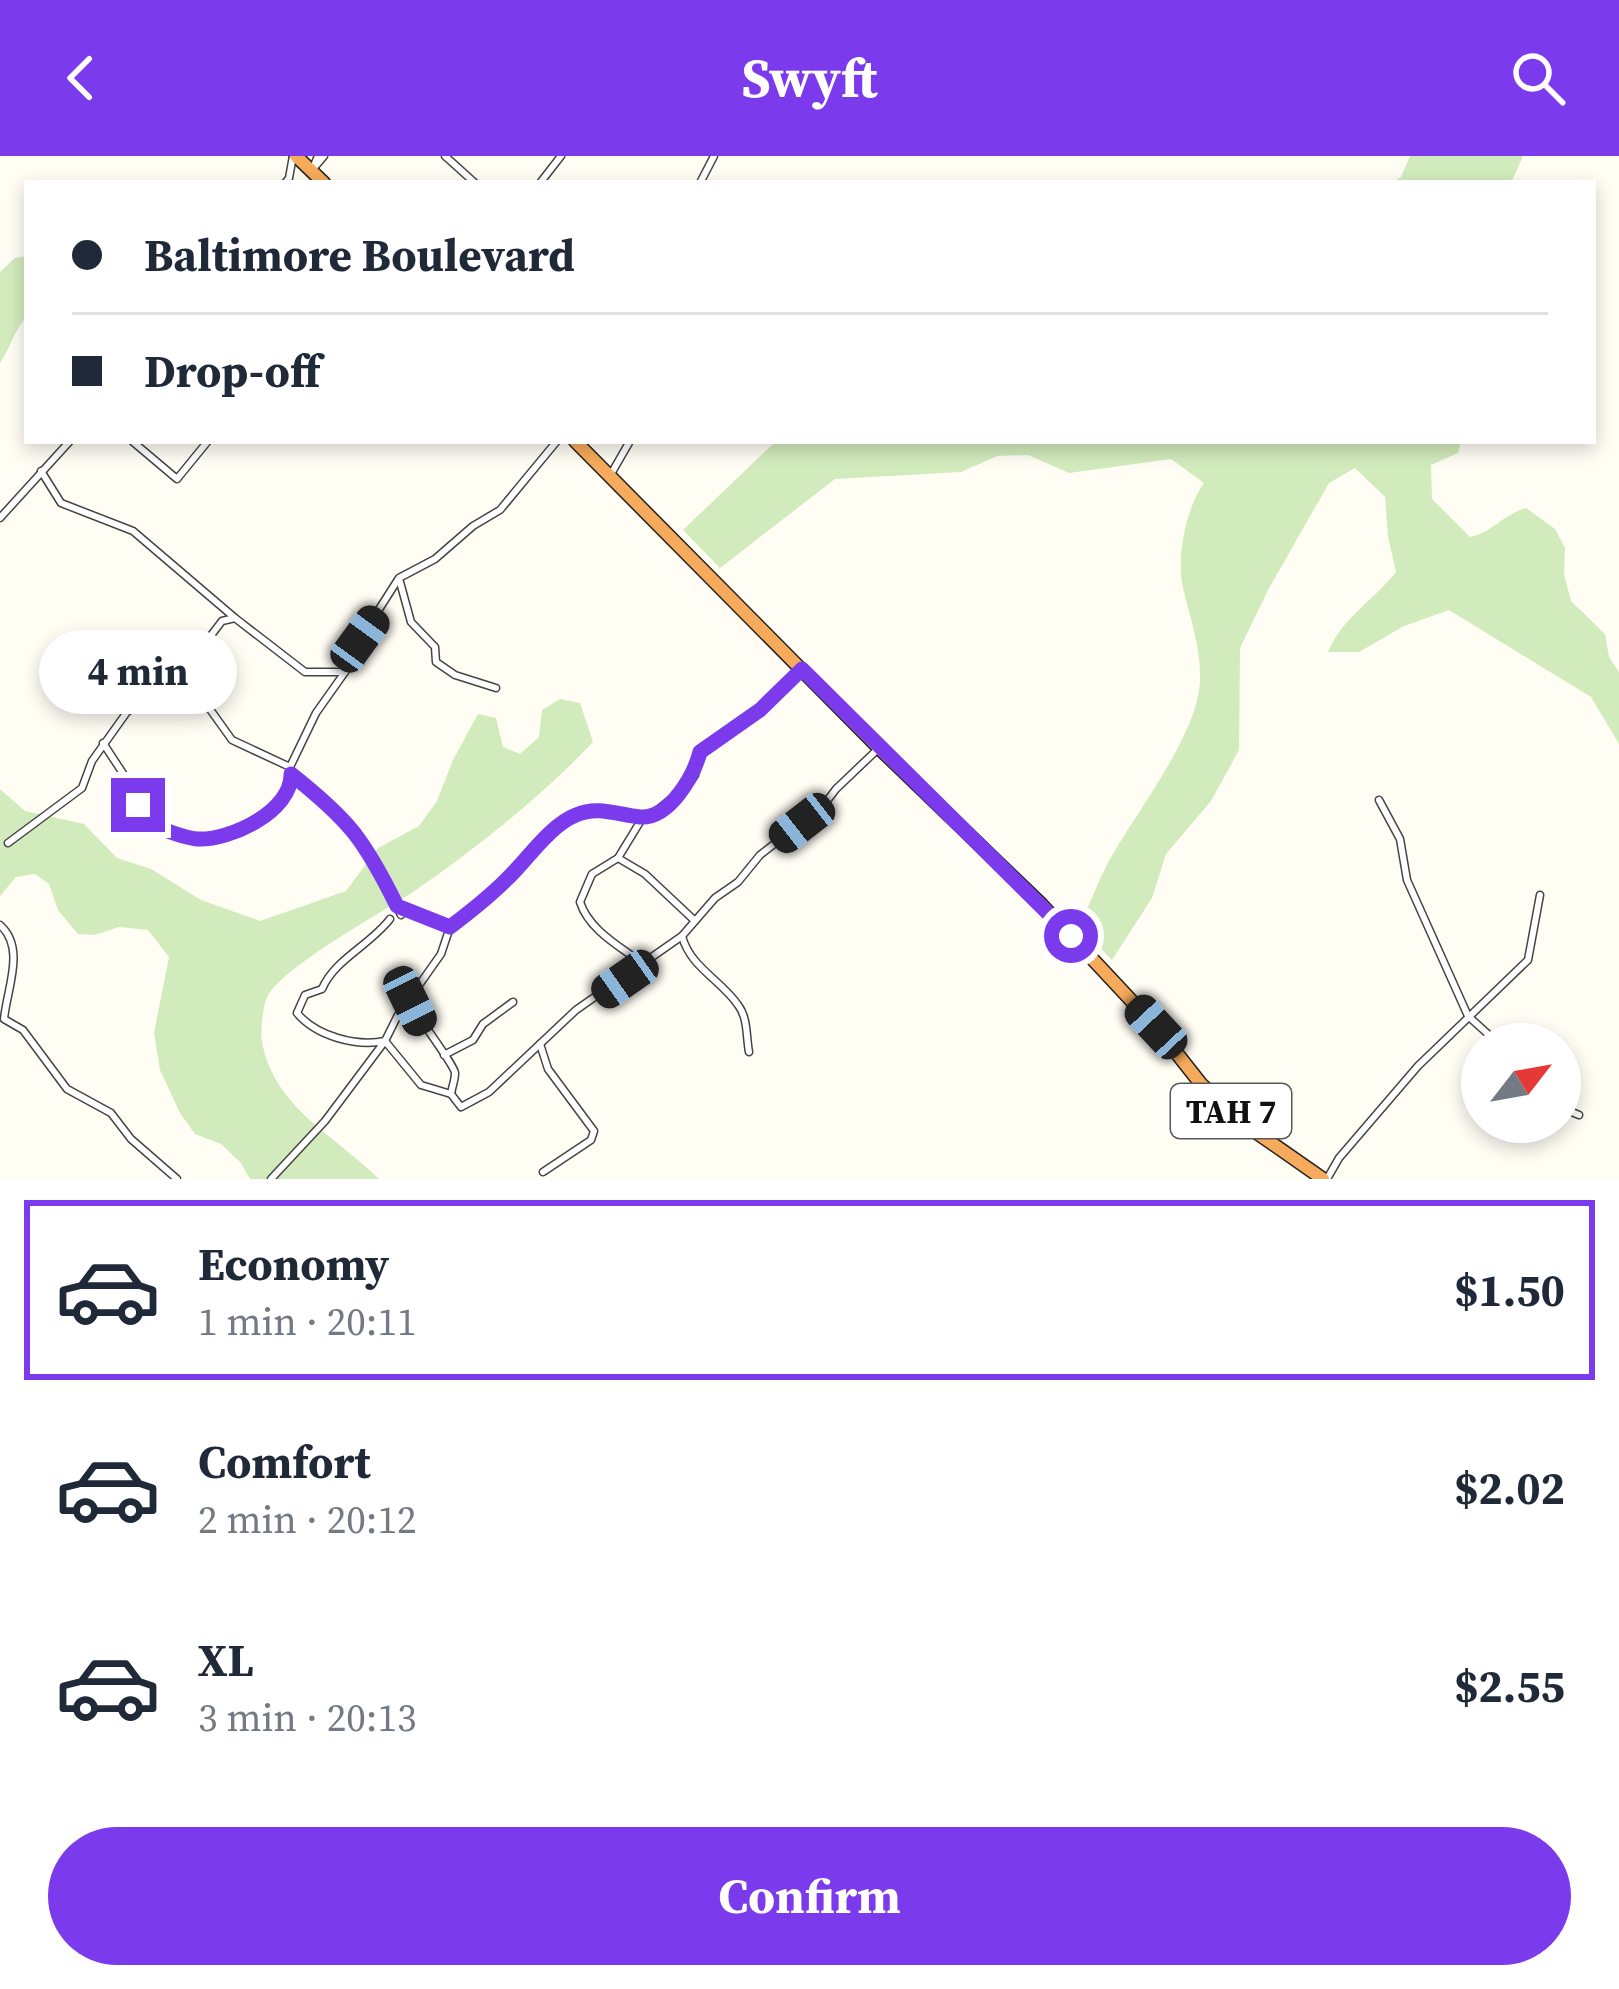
<!DOCTYPE html>
<html lang="en">
<head>
<meta charset="utf-8">
<style>
  :root { --surface:#fff; --page:#f2f2f3; --text:#1f2937; --muted:#747a83; --line:#e0e1e3; --accent:#7c3aed }
  body { margin:0; font-family:"Source Serif 4",serif; background:var(--page); color:var(--text); height:100vh; display:flex; flex-direction:column; font-size:45px; white-space:nowrap }
  * { box-sizing:border-box; margin:0 }
  p { font-size:39px; color:var(--muted) }
  .icon { flex:none; width:66px; height:66px; fill:none; stroke:currentColor; stroke-width:2; stroke-linecap:round; stroke-linejoin:round }
  .map { position:relative; height:1023px; overflow:hidden }
  .side { display:flex; flex-direction:column; background:var(--surface); flex:1 }
  .side>* { flex:none }
  .guide { position:absolute; left:24px; top:24px; width:1572px; height:264px; border-radius:0px; box-shadow:0 6px 18px #0003; display:grid; align-content:center; height:264px; padding:0 48px; background:var(--surface) }
  .needle { width:78px; rotate:59deg }
  .buttons { position:absolute; left:1461px; top:867px; display:grid; gap:24px }
  .buttons a { display:grid; place-items:center; width:120px; height:120px; border-radius:50%; background:var(--surface); box-shadow:0 6px 18px #0003; font-size:60px }
  .end { position:absolute; width:54px; height:54px; margin:-27px; border:15px solid #7c3aed; background:#fff; box-shadow:0 0 0 6px #fff }
  .from { border-radius:50% }
  .bubble { position:absolute; height:84px; border-radius:42px; background:var(--surface); box-shadow:0 6px 18px #0003; font-size:39px; font-weight:700; line-height:84px; text-align:center }
  .car { position:absolute; width:36px; height:72px; margin:-36px -18px; border-radius:15px; box-shadow:0 0 9px 3px #0007; background:linear-gradient(#222 24%,#8ab4d8 0 40%,#222 0 76%,#8ab4d8 0 86%,#222 0) }
  .guide b { display:flex; align-items:center; gap:42px; height:114px; font-size:45px }
  .guide b+b { border-top:3px solid var(--line) }
  .guide i { width:30px; height:30px; background:var(--text) }
  ul { padding:21px 0 0; list-style:none }
  li { display:flex; align-items:center; gap:36px; height:180px; margin:0 24px 18px; padding:0 24px; border:6px solid transparent; border-radius:0px }
  li div { flex:1 }
  li b { display:block; font-size:45px }
  li em { font-style:normal; font-weight:700 }
  li.active { border-color:var(--accent) }
  li>.icon { width:108px; height:108px; stroke-width:1.5 }
  .action { display:flex; gap:24px; margin-top:auto; padding:24px 48px }
  .action a { flex:1; height:138px; border-radius:72px; background:var(--accent); color:#fff; font-size:48px; font-weight:700; line-height:138px; text-align:center }
  header { display:flex; justify-content:space-between; align-items:center; height:156px; padding:0 48px; background:var(--accent); color:#fff; font-size:54px; font-weight:700 }
  .map>svg:first-child { display:block }
  .green { fill:#d2ebbc }
  .lines { fill:none; stroke-linecap:round; stroke-linejoin:round }
  .street-casing { stroke:#444; stroke-width:9 }
  .highway-casing { stroke:#222; stroke-width:15 }
  .street { stroke:#fff; stroke-width:6 }
  .highway { stroke:#f6aa5b; stroke-width:12 }
  .route { stroke:#7c3aed; stroke-width:15 }
  .labels { text-anchor:middle; dominant-baseline:central; stroke-width:12; stroke-linejoin:round; paint-order:stroke }
  .shield { fill:#fff; stroke:#585858; stroke-width:3 }
  .shield-label { font-size:33px; font-weight:bold; fill:#111 }
</style>
</head>
<body>
<header><svg class="icon" aria-label="back" viewBox="0 0 24 24"><path d="M15 5l-7 7 7 7"/></svg>Swyft<svg class="icon" aria-label="search" viewBox="0 0 24 24"><circle cx="10" cy="10" r="6"/><path d="M15 15l6 6"/></svg></header>
<div class="map">
<svg width="1619" height="1023" viewBox="0 0 1619 1023">
  <rect width="100%" height="100%" fill="#fffdf4"/>
  <g class="green">
    <polygon points="1410,0 1523,0 1511,27 1392,27 1401,21"/>
    <path d="M 27,100 L 27,160 C 14,174 11,191 0,207 L 0,116 L 15,102 Z"/>
    <path d="M 776,285 L 1461,285 L 1458,297 L 1431,309 L 1432,343 L 1470,381 C 1493,376 1501,360 1526,352 L 1555,373 L 1565,392 L 1564,418 L 1571,445 L 1605,478 L 1609,501 L 1619,516 L 1619,588 L 1591,541 L 1449,454 L 1404,470 L 1359,496 L 1328,496 C 1342,462 1373,445 1396,416 L 1388,381 L 1385,341 L 1355,312 L 1329,327 L 1268,434 L 1240,492 L 1239,594 L 1211,645 L 1166,698 L 1152,742 L 1112,804 L 1079,770 C 1089,751 1096,730 1106,711 C 1132,660 1199,580 1200,523 C 1201,492 1190,462 1183,432 C 1176,401 1186,352 1204,327 L 1171,303 L 1069,317 L 1028,299 L 997,300 L 961,316 L 835,323 L 720,412 L 683,374 Z"/>
    <path d="M 560,543 L 580,547 L 593,586 C 540,642 479,690 416,734 C 384,756 284,809 267,841 C 263,850 260,877 262,886 C 274,952 336,980 379,1023 L 250,1023 L 241,1007 L 221,988 L 195,978 L 180,957 L 160,914 L 154,877 L 169,801 L 148,774 L 119,771 L 95,779 L 78,778 L 58,754 L 49,728 L 35,718 L 16,721 L 0,740 L 0,633 L 25,655 L 84,668 L 117,702 L 151,713 L 201,744 L 260,765 L 346,735 L 378,692 L 419,670 L 437,645 L 453,604 L 478,558 L 496,562 L 503,591 L 520,598 L 539,581 L 542,554 Z"/>
  </g>
  <g class="lines">
    <g class="street-casing">
      <g id="street">
        <polyline points="318,0 312,14 324,0"/>
        <polyline points="445,0 475,27"/>
        <polyline points="285,27 289,22 293,0"/>
        <polyline points="540,27 561,0"/>
        <polyline points="700,27 714,0"/>
        <polyline points="132,285 177,323 208,285"/>
        <polyline points="41,315 61,347 133,375 235,462"/>
        <polyline points="611,318 630,285"/>
        <polyline points="0,362 70,285"/>
        <polyline points="400,426 411,466 435,491 436,506 455,519 496,532"/>
        <polyline points="184,517 232,584 290,611"/>
        <path d="M 103,587 L 126,622 L 142,664 C 158,671 179,681 197,683 C 230,685 292,655 291,618"/>
        <polyline points="1379,644 1400,683 1407,724 1468,860 1499,888"/>
        <polyline points="8,687 82,632 92,605 127,556 183,516 222,465 235,462 305,516 345,516"/>
        <polyline points="618,702 645,718 695,765"/>
        <polyline points="397,751 450,771"/>
        <polyline points="401,759 357,676 334,652 291,618 290,611 316,557 345,516 360,483 399,422 435,403 473,370 500,354 557,285"/>
        <path d="M 390,763 C 369,790 335,803 322,833 L 305,839 L 297,857 C 316,880 356,891 385,885 L 398,859 L 441,798 L 450,771 L 485,744 L 572,659 L 611,655 L 643,661 L 654,657 L 687,630 L 695,619 L 701,596 L 760,554 L 799,516"/>
        <path d="M 0,769 C 26,792 7,832 4,863 L 23,874 L 67,933 L 111,957 L 131,983 L 177,1023"/>
        <path d="M 682,780 C 690,811 721,824 738,849 C 748,862 746,880 749,896"/>
        <path d="M 642,807 C 619,790 589,774 580,746 L 592,718 L 618,702 L 643,661"/>
        <path d="M 410,846 C 417,861 454,908 455,917 C 455,924 452,931 451,938"/>
        <polyline points="540,888 548,913 594,975 591,984 543,1016"/>
        <polyline points="444,899 473,884 483,868 513,846"/>
        <polyline points="1560,951 1579,959"/>
        <polyline points="271,1023 325,965 385,885 421,929 451,938 461,951 489,936 576,854 682,780 715,742 738,726 760,699 823,650 836,633 879,592"/>
        <polyline points="1327,1023 1339,1002 1418,910 1528,804 1540,739"/>
      </g>
    </g>
    <g class="highway-casing">
      <g id="highway">
        <polyline points="296,0 324,27"/>
        <polyline points="575,285 879,592 1042,749 1156,871 1201,928 1250,972 1323,1023"/>
      </g>
    </g>
    <use href="#street" class="street"/>
    <use href="#highway" class="highway"/>
  </g>
  <g class="lines">
    <path class="route" d="M 138,649 L 142,664 C 157,671 179,681 197,683 C 230,685 292,655 291,618 C 349,664 364,683 397,750 L 450,771 C 470,756 489,741 507,723 C 527,704 550,669 576,659 C 598,649 618,659 640,661 C 670,663 694,619 700,596 L 760,554 L 802,513 L 1071,780"/>
  </g>
  <g class="labels">
    <rect class="shield" x="1171" y="928" width="120" height="54" rx="9"/>
    <g class="shield-label">
      <text x="1231" y="955">TAH 7</text>
    </g>
  </g>
</svg>
<div class="buttons">
<a><svg class="needle" viewBox="-14 -14 28 28"><path d="M0-13l5 13h-10z" fill="#e53935"/><path d="M0 13l5-13h-10z" fill="#747a83"/></svg></a>
</div>
<i class="end from" style="left:1071px;top:780px"></i>
<i class="end" style="left:138px;top:649px"></i>
<div class="bubble" style="left:39px;top:474px;width:198px">4 min</div>
<i class="car" style="left:360px;top:483px;rotate:36deg"></i>
<i class="car" style="left:802px;top:667px;rotate:232deg"></i>
<i class="car" style="left:625px;top:823px;rotate:235deg"></i>
<i class="car" style="left:410px;top:845px;rotate:154deg"></i>
<i class="car" style="left:1156px;top:871px;rotate:317deg"></i>
<div class="guide">
<b><i class="from"></i>Baltimore Boulevard</b>
<b><i></i>Drop-off</b>
</div>
</div>
<section class="side">
<ul>
<li class="active"><svg class="icon" aria-label="car" viewBox="0 0 24 24"><path d="M5 17H2v-5l4-1 3-4h7l3 4 3 1v5h-3M9 17h6M6 11h13"/><circle cx="7" cy="17" r="2"/><circle cx="17" cy="17" r="2"/></svg><div><b>Economy</b><p>1 min · 20:11</p></div><em>$1.50</em></li>
<li><svg class="icon" aria-label="car" viewBox="0 0 24 24"><path d="M5 17H2v-5l4-1 3-4h7l3 4 3 1v5h-3M9 17h6M6 11h13"/><circle cx="7" cy="17" r="2"/><circle cx="17" cy="17" r="2"/></svg><div><b>Comfort</b><p>2 min · 20:12</p></div><em>$2.02</em></li>
<li><svg class="icon" aria-label="car" viewBox="0 0 24 24"><path d="M5 17H2v-5l4-1 3-4h7l3 4 3 1v5h-3M9 17h6M6 11h13"/><circle cx="7" cy="17" r="2"/><circle cx="17" cy="17" r="2"/></svg><div><b>XL</b><p>3 min · 20:13</p></div><em>$2.55</em></li>
</ul>
<div class="action"><a>Confirm</a></div>
</section>
</body>
</html>
